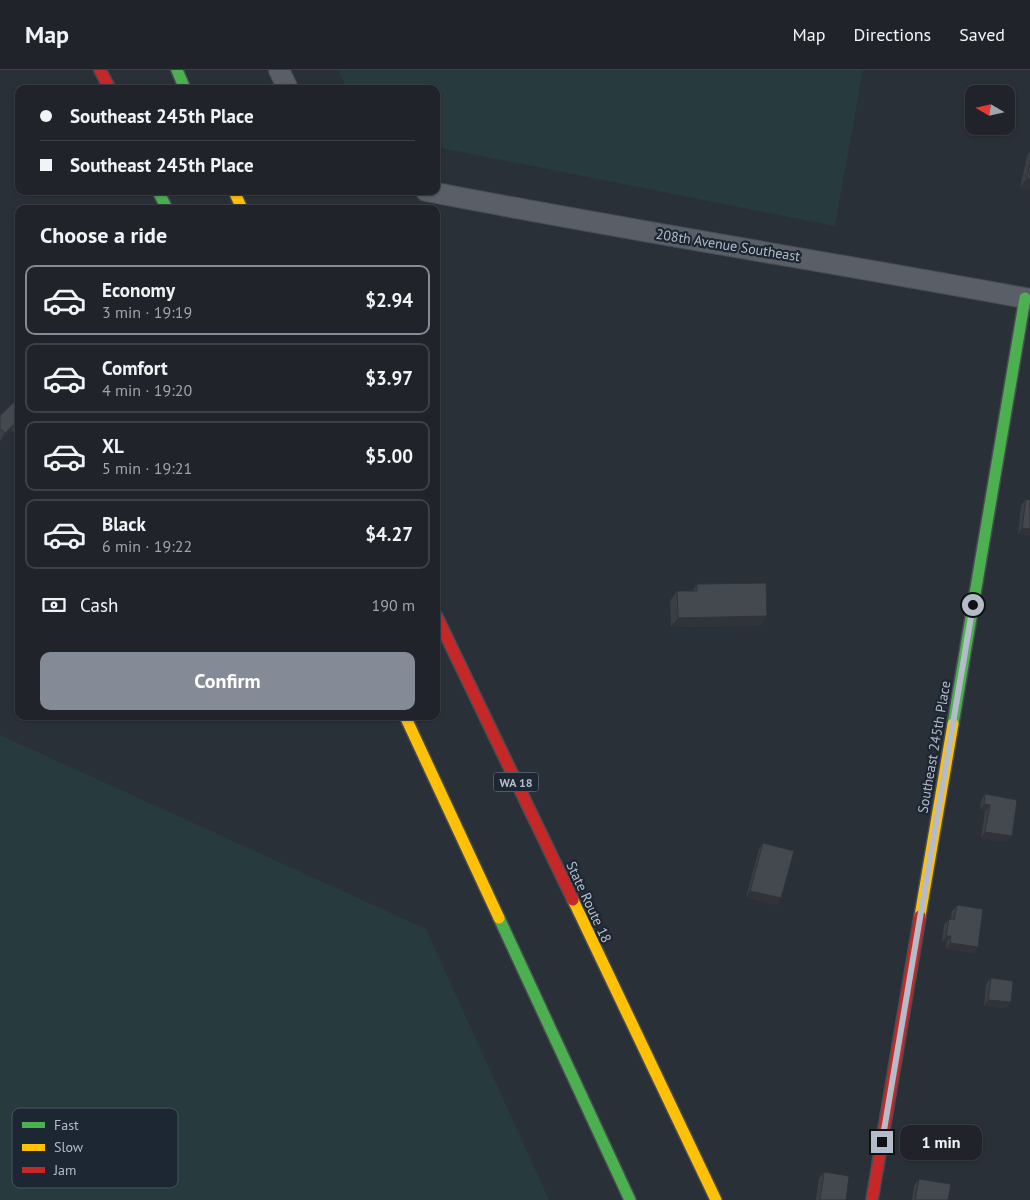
<!DOCTYPE html>
<html lang="en">
<head>
<meta charset="utf-8">
<style>
  :root { --surface:#20242a; --page:#2d3036; --text:#f1f3f6; --muted:#a2a4a8; --line:#3d4147; --accent:#848b96 }
  body { margin:0; font-family:"PT Sans",sans-serif; background:var(--page); color:var(--text); height:100vh; display:flex; flex-direction:column; font-size:19px; white-space:nowrap }
  * { box-sizing:border-box; margin:0 }
  p { font-size:16px; color:var(--muted) }
  .icon { flex:none; width:28px; height:28px; fill:none; stroke:currentColor; stroke-width:2; stroke-linecap:round; stroke-linejoin:round }
  .map { position:relative; flex:1; overflow:hidden }
  .drawer { position:absolute; left:15px; top:135px; width:425px; height:515px; display:flex; flex-direction:column; background:var(--surface); border-radius:10px; box-shadow:0 1px 4px #0004,0 0 0 1px var(--line) }
  .drawer>* { flex:none }
  .hud { position:absolute; left:15px; top:15px; width:425px; height:110px; border-radius:10px; box-shadow:0 1px 4px #0004,0 0 0 1px var(--line); display:grid; align-content:center; height:110px; padding:0 25px; background:var(--surface) }
  .needle { width:32px; rotate:279deg }
  .buttons { position:absolute; left:965px; top:15px; display:grid; gap:10px }
  .buttons a { display:grid; place-items:center; width:50px; height:50px; border-radius:10px; background:var(--surface); box-shadow:0 1px 4px #0004,0 0 0 1px var(--line); font-size:25px }
  .end { position:absolute; width:22px; height:22px; margin:-11px; border:6px solid #b4bcc9; background:#111; box-shadow:0 0 0 2px #111 }
  .from { border-radius:50% }
  .bubble { position:absolute; height:35px; border-radius:10px; background:var(--surface); box-shadow:0 1px 4px #0004,0 0 0 1px var(--line); font-size:16px; font-weight:800; line-height:35px; text-align:center }
  .hud b { display:flex; align-items:center; gap:18px; height:48px; font-size:19px }
  .hud b+b { border-top:1px solid var(--line) }
  .hud i { width:12px; height:12px; background:var(--text) }
  ul { padding:0; list-style:none }
  li { display:flex; align-items:center; gap:15px; height:70px; margin:0 10px 8px; padding:0 15px; border:2px solid var(--line); border-radius:10px }
  li div { flex:1 }
  li b { display:block; font-size:19px }
  li em { font-style:normal; font-weight:800 }
  li.selected { border-color:var(--accent) }
  li>.icon { width:45px; height:45px; stroke-width:1.5 }
  h2 { padding:0 25px; font-size:22px; line-height:60px }
  .pay { display:flex; align-items:center; gap:12px; height:55px; padding:0 25px; font-size:19px }
  .pay p { margin-inline-start:auto }
  .button { display:flex; gap:10px; margin-top:auto; padding:10px 25px }
  .button a { flex:1; height:58px; border-radius:10px; background:var(--accent); color:#fff; font-size:20px; font-weight:800; line-height:58px; text-align:center }
  header { display:flex; align-items:center; gap:30px; box-sizing:border-box; height:70px; padding:0 25px; background:var(--surface); border-bottom:1px solid var(--line) }
  header strong { font-size:24px }
  nav { display:flex; gap:28px; margin-inline-start:auto; font-size:18px }
  .map>svg:first-child { display:block }
  .green { fill:#273a3e }
  .lines { fill:none; stroke-linecap:round; stroke-linejoin:round }
  .street-casing { stroke:#484c53; stroke-width:22 }
  .fast-casing { stroke:#484c53; stroke-width:14 }
  .slow-casing { stroke:#484c53; stroke-width:14 }
  .jam-casing { stroke:#484c53; stroke-width:14 }
  .street { stroke:#5a5e66; stroke-width:20 }
  .fast { stroke:#4caf50; stroke-width:11 }
  .slow { stroke:#ffc107; stroke-width:11 }
  .jam { stroke:#c62828; stroke-width:11 }
  .wall { fill:#3a3f45 }
  .shaded-wall { fill:#303338 }
  .building { fill:#444950; stroke:#303338 }
  .route { stroke:#b4bcc9; stroke-width:6 }
  .labels { text-anchor:middle; dominant-baseline:central; stroke-width:4.5; stroke-linejoin:round; paint-order:stroke }
  .shield { fill:#1d2633; stroke:#878f9c; stroke-width:1 }
  .shield-label { font-size:12px; font-weight:bold; fill:#b4bcc9 }
  .street-label { font-size:14px; fill:#b4bcc9; stroke:#1d2633 }
  .key { fill:#1d2633; stroke:#4a5360; stroke-width:1 }
  .key-label { font-size:14px; fill:#b4bcc9 }
</style>
</head>
<body>
<header>
<strong>Map</strong>
<nav><a>Map</a><a>Directions</a><a>Saved</a></nav>
</header>
<div class="map">
<svg width="1030" height="1130" viewBox="0 0 1030 1130">
  <rect width="100%" height="100%" fill="#2a3038"/>
  <g class="green">
    <polygon points="338,0 863,0 835,156 436,77 436,19 348,19"/>
    <polygon points="0,665 426,859 549,1130 0,1130"/>
  </g>
  <g class="lines">
    <g class="street-casing">
      <g id="street">
        <polyline points="279,0 288,19"/>
        <path d="M 426,121 C 627,160 829,192 1030,229"/>
      </g>
    </g>
    <g class="fast-casing">
      <g id="fast">
        <polyline points="177,0 185,19"/>
        <polyline points="158,121 167,139"/>
        <polyline points="953,654 1025,228"/>
        <polyline points="499,848 630,1130"/>
      </g>
    </g>
    <g class="slow-casing">
      <g id="slow">
        <polyline points="234,121 242,139"/>
        <polyline points="405,646 499,848"/>
        <polyline points="573,830 716,1130"/>
        <polyline points="920,846 953,654"/>
      </g>
    </g>
    <g class="jam-casing">
      <g id="jam">
        <polyline points="100,0 110,19"/>
        <polyline points="436,545 573,830"/>
        <polyline points="872,1130 920,846"/>
      </g>
    </g>
    <use href="#street" class="street"/>
    <use href="#fast" class="fast"/>
    <use href="#slow" class="slow"/>
    <use href="#jam" class="jam"/>
  </g>
  <g class="wall">
    <polygon points="1030,82 1030,120 1020,117 1027,86"/>
    <polygon points="19,327 19,368 11,360 0,371 0,346"/>
    <polygon points="1026,429 1030,430 1030,465 1018,464 1021,435"/>
    <polygon points="19,484 19,495 16,494"/>
    <polygon points="697,514 767,546 760,556 671,557 670,531 677,521 692,521"/>
    <polygon points="985,724 1012,766 1007,772 981,768 985,741 980,740 981,731"/>
    <polygon points="763,773 781,828 777,835 746,827 759,779"/>
    <polygon points="957,835 978,877 974,883 946,879 947,872 942,872 944,855 949,849 951,849 952,841"/>
    <polygon points="991,908 1011,932 1006,938 984,936 986,914"/>
    <polygon points="824,1102 846,1130 816,1130 819,1108"/>
    <polygon points="919,1109 948,1130 912,1130 914,1116"/>
  </g>
  <g class="shaded-wall">
    <polygon points="1027,108 1030,109 1030,120 1020,117"/>
    <polygon points="18,351 11,360 0,371 5,363"/>
    <polygon points="1022,458 1030,459 1030,465 1018,464"/>
    <polygon points="767,546 760,556 671,557 678,548"/>
    <polygon points="984,734 990,735 985,741 980,740"/>
    <polygon points="985,762 1012,766 1007,772 981,768"/>
    <polygon points="750,821 781,828 777,835 746,827"/>
    <polygon points="946,866 951,866 947,872 942,872"/>
    <polygon points="950,873 978,877 974,883 946,879"/>
    <polygon points="988,930 1011,932 1006,938 984,936"/>
  </g>
  <g class="building">
    <polygon points="1030,93 1030,109 1027,108"/>
    <polygon points="19,327 19,352 18,351 5,363 0,358 0,346"/>
    <polygon points="1026,429 1030,430 1030,459 1022,458"/>
    <polygon points="766,513 767,546 678,548 677,521 697,521 697,514"/>
    <polygon points="985,724 1017,730 1012,766 985,762 990,735 984,734"/>
    <polygon points="763,773 794,781 781,828 750,821"/>
    <polygon points="957,835 983,839 978,877 950,873 951,866 946,866 949,849 954,850"/>
    <polygon points="991,908 1013,911 1011,932 988,930"/>
    <polygon points="824,1102 849,1106 846,1130 820,1130"/>
    <polygon points="919,1109 951,1114 948,1130 915,1130"/>
  </g>
  <g class="lines">
    <polyline class="route" points="882,1072 973,535"/>
  </g>
  <g class="labels">
    <rect class="shield" x="493.5" y="702.5" width="45" height="19" rx="4"/>
    <g class="shield-label">
      <text x="516" y="712">WA 18</text>
    </g>
    <g class="street-label">
      <text transform="translate(728 175) rotate(9)">208th Avenue Southeast</text>
      <text transform="translate(934 677) rotate(-80)">Southeast 245th Place</text>
      <text transform="translate(589 832) rotate(65)">State Route 18</text>
    </g>
  </g>
  <rect x="12" y="1038" width="166" height="80" rx="8" class="key"/>
  <rect x="22" y="1052" width="23" height="6" fill="#4caf50"/>
  <rect x="22" y="1074" width="23" height="7" fill="#ffc107"/>
  <rect x="22" y="1097" width="23" height="6" fill="#c62828"/>
  <g class="key-label">
    <text x="54" y="1060">Fast</text>
    <text x="54" y="1082">Slow</text>
    <text x="54" y="1105">Jam</text>
  </g>
</svg>
<div class="buttons">
<a><svg class="needle" viewBox="-14 -14 28 28"><path d="M0-13l5 13h-10z" fill="#e53935"/><path d="M0 13l5-13h-10z" fill="#a2a4a8"/></svg></a>
</div>
<i class="end from" style="left:973px;top:535px"></i>
<i class="end" style="left:882px;top:1072px"></i>
<div class="bubble" style="left:900px;top:1055px;width:82px">1 min</div>
<div class="hud">
<b><i class="from"></i>Southeast 245th Place</b>
<b><i></i>Southeast 245th Place</b>
</div>
<section class="drawer">
<h2>Choose a ride</h2>
<ul>
<li class="selected"><svg class="icon" aria-label="car" viewBox="0 0 24 24"><path d="M5 17H2v-5l4-1 3-4h7l3 4 3 1v5h-3M9 17h6M6 11h13"/><circle cx="7" cy="17" r="2"/><circle cx="17" cy="17" r="2"/></svg><div><b>Economy</b><p>3 min · 19:19</p></div><em>$2.94</em></li>
<li><svg class="icon" aria-label="car" viewBox="0 0 24 24"><path d="M5 17H2v-5l4-1 3-4h7l3 4 3 1v5h-3M9 17h6M6 11h13"/><circle cx="7" cy="17" r="2"/><circle cx="17" cy="17" r="2"/></svg><div><b>Comfort</b><p>4 min · 19:20</p></div><em>$3.97</em></li>
<li><svg class="icon" aria-label="car" viewBox="0 0 24 24"><path d="M5 17H2v-5l4-1 3-4h7l3 4 3 1v5h-3M9 17h6M6 11h13"/><circle cx="7" cy="17" r="2"/><circle cx="17" cy="17" r="2"/></svg><div><b>XL</b><p>5 min · 19:21</p></div><em>$5.00</em></li>
<li><svg class="icon" aria-label="car" viewBox="0 0 24 24"><path d="M5 17H2v-5l4-1 3-4h7l3 4 3 1v5h-3M9 17h6M6 11h13"/><circle cx="7" cy="17" r="2"/><circle cx="17" cy="17" r="2"/></svg><div><b>Black</b><p>6 min · 19:22</p></div><em>$4.27</em></li>
</ul>
<div class="pay"><svg class="icon" aria-label="cash" viewBox="0 0 24 24"><path d="M3 7h18v10H3z"/><circle cx="12" cy="12" r="2"/></svg>Cash<p>190 m</p></div>
<div class="button"><a>Confirm</a></div>
</section>
</div>
</body>
</html>
